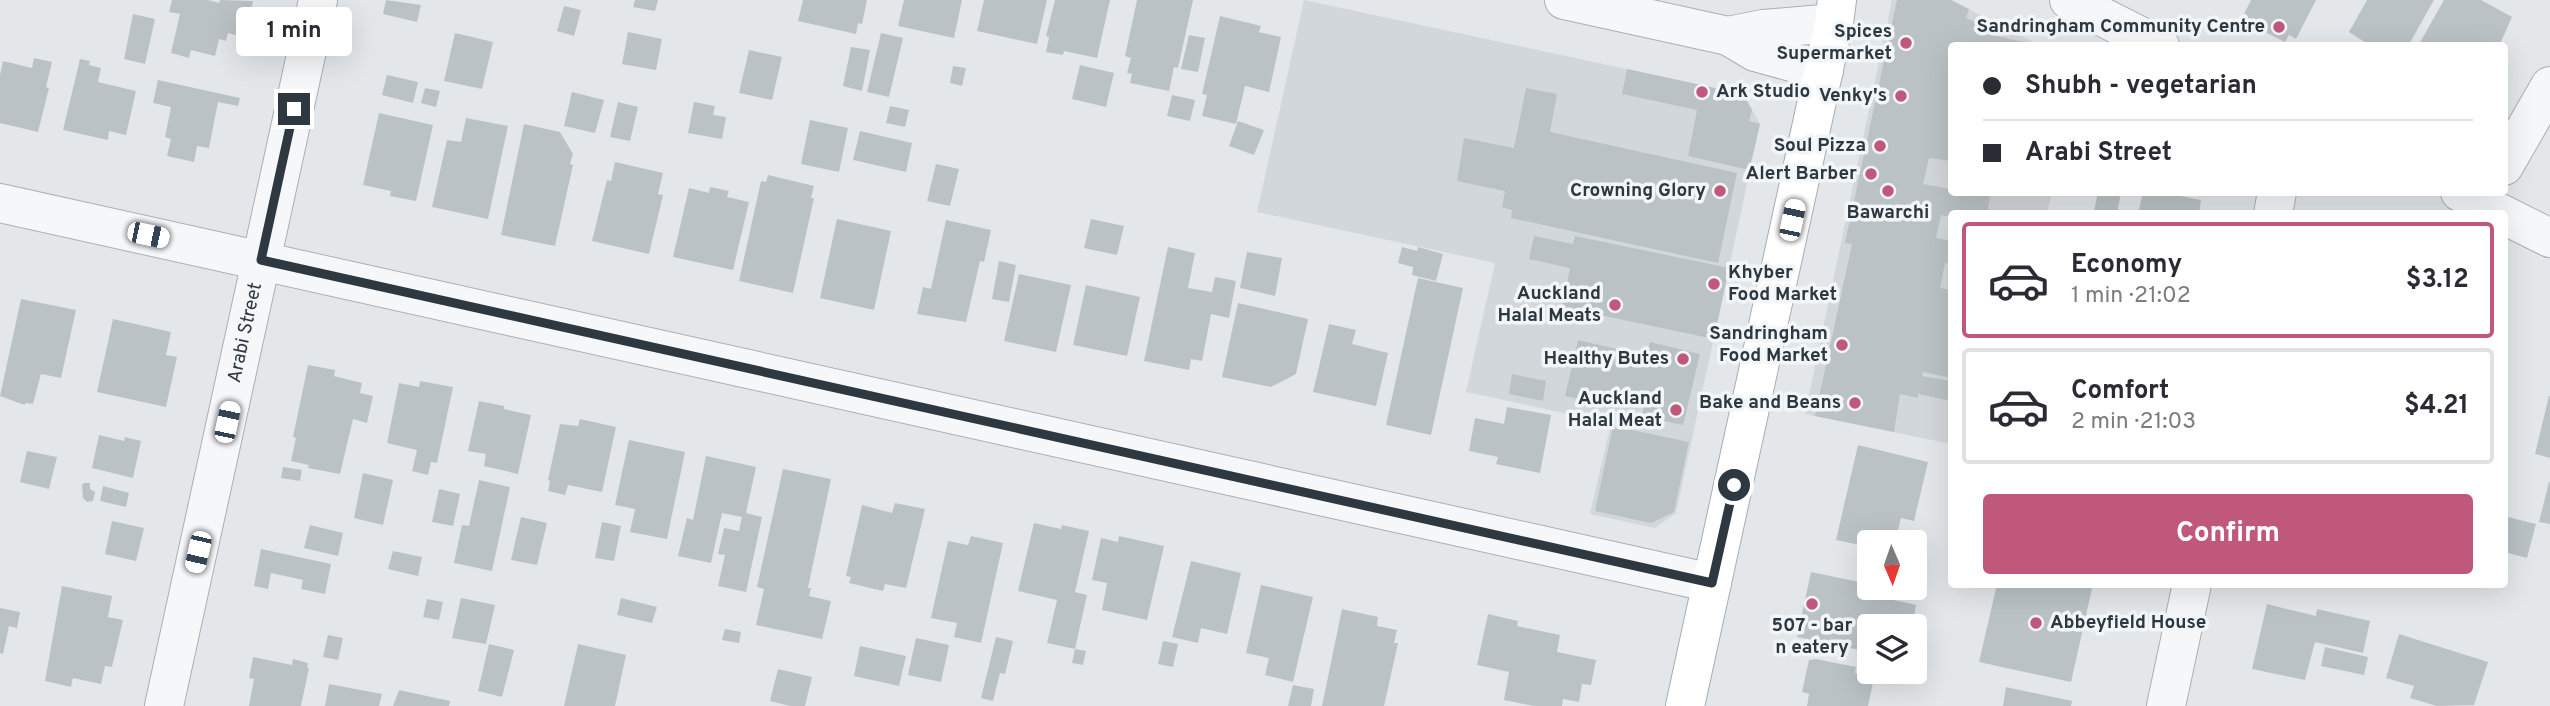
<!DOCTYPE html>
<html lang="en">
<head>
<meta charset="utf-8">
<style>
  :root { --surface:#fff; --page:#f7f7f7; --text:#2b2b33; --muted:#7c7c81; --line:#e1e1e2; --accent:#c0587b }
  body { margin:0; font-family:Overpass,sans-serif; background:var(--page); color:var(--text); height:100vh; display:flex; flex-direction:column; font-size:26px; white-space:nowrap }
  * { box-sizing:border-box; margin:0 }
  p { font-size:23px; color:var(--muted) }
  .icon { flex:none; width:38px; height:38px; fill:none; stroke:currentColor; stroke-width:2; stroke-linecap:round; stroke-linejoin:round }
  .map { position:relative; flex:1; overflow:hidden }
  .drawer { position:absolute; left:1948px; top:210px; width:560px; height:378px; display:flex; flex-direction:column; background:var(--surface); border-radius:7px; box-shadow:0 7px 28px #0002 }
  .drawer>* { flex:none }
  .banner { position:absolute; left:1948px; top:42px; width:560px; height:154px; border-radius:7px; box-shadow:0 7px 28px #0002; display:grid; align-content:center; height:154px; padding:0 35px; background:var(--surface) }
  .needle { width:46px; rotate:178deg }
  .buttons { position:absolute; left:1857px; top:530px; display:grid; gap:14px }
  .buttons a { display:grid; place-items:center; width:70px; height:70px; border-radius:7px; background:var(--surface); box-shadow:0 7px 28px #0002; font-size:35px }
  .end { position:absolute; width:32px; height:32px; margin:-16px; border:9px solid #2d3841; background:#fff; box-shadow:0 0 0 4px #fff }
  .from { border-radius:50% }
  .bubble { position:absolute; height:49px; border-radius:7px; background:var(--surface); box-shadow:0 7px 28px #0002; font-size:23px; font-weight:700; line-height:49px; text-align:center }
  .car { position:absolute; width:21px; height:42px; margin:-21px -10px; border-radius:9px; box-shadow:0 0 5px 2px #0007; background:linear-gradient(#fff 24%,#345 0 40%,#fff 0 76%,#345 0 86%,#fff 0) }
  .banner b { display:flex; align-items:center; gap:24px; height:66px; font-size:26px }
  .banner b+b { border-top:2px solid var(--line) }
  .banner i { width:18px; height:18px; background:var(--text) }
  ul { padding:12px 0 0; list-style:none }
  li { display:flex; align-items:center; gap:21px; height:116px; margin:0 14px 10px; padding:0 21px; border:4px solid var(--line); border-radius:7px }
  li div { flex:1 }
  li b { display:block; font-size:26px }
  li em { font-style:normal; font-weight:700 }
  li.selected { border-color:var(--accent) }
  li>.icon { width:63px; height:63px; stroke-width:1.5 }
  .primary-button { display:flex; gap:14px; margin-top:auto; padding:14px 35px }
  .primary-button a { flex:1; height:80px; border-radius:7px; background:var(--accent); color:#fff; font-size:28px; font-weight:700; line-height:80px; text-align:center }
  .map>svg:first-child { display:block }
  .built { fill:#d2d7dc }
  .building { fill:#bbc2c6 }
  .lines { fill:none; stroke-linecap:round; stroke-linejoin:round }
  .minor-casing { stroke:#a9afb4; stroke-width:40 }
  .major-casing { stroke:#a4aeb4; stroke-width:40 }
  .minor { stroke:#f6f7f9; stroke-width:38 }
  .major { stroke:#fff; stroke-width:38 }
  .route { stroke:#2d3841; stroke-width:9 }
  .poi-dot { fill:#c0587b; stroke:#f3f6f8; stroke-width:2.5 }
  .labels { text-anchor:middle; dominant-baseline:central; stroke-width:7; stroke-linejoin:round; paint-order:stroke }
  .poi-label { font-size:19px; font-weight:bold; fill:#2d3841; stroke:#f3f6f8; text-anchor:end }
  .street-label { font-size:19px; fill:#2d3841; stroke:#f3f6f8 }
</style>
</head>
<body>
<div class="map">
<svg width="2550" height="706" viewBox="0 0 2550 706">
  <rect width="100%" height="100%" fill="#e4e7ea"/>
  <g class="built">
    <polygon points="1304,0 1743,94 1760,124 1676,513 1655,528 1590,514 1611,423 1466,392 1495,263 1257,212"/>
    <polygon points="1892,0 1951,0 2039,45 1951,46 1951,192 2052,193 2047,213 1951,214 1951,444 1805,414"/>
  </g>
  <g class="building">
    <polygon points="172,0 208,0 219,3 220,0 253,1 246,38 228,33 226,41 219,39 215,56 191,50 189,58 171,53 180,14 169,12"/>
    <polygon points="386,0 421,5 417,22 383,14"/>
    <polygon points="635,0 658,0 655,11 633,7"/>
    <polygon points="803,0 867,0 862,24 858,23 856,34 798,21"/>
    <polygon points="904,0 962,0 954,38 898,26"/>
    <polygon points="984,0 1047,0 1037,44 977,31"/>
    <polygon points="1055,0 1110,0 1097,58 1064,51 1063,55 1046,52 1049,37 1046,36"/>
    <polygon points="1137,0 1193,0 1178,68 1174,67 1169,91 1130,83 1132,74 1127,73 1131,58 1125,56"/>
    <polygon points="1897,0 1951,0 1969,9 1966,18 1997,31 1996,36 2033,44 1971,46 1960,43 1959,46 1951,46 1951,85 1949,96 1951,97 1951,161 1929,158 1923,184 1951,189 1951,192 1968,192 1990,197 1987,214 1951,214 1951,217 1941,215 1936,238 1951,241 1951,264 1945,263 1940,288 1951,290 1951,342 1948,358 1951,359 1951,378 1923,372 1922,376 1951,381 1951,401 1918,394 1918,398 1900,394 1894,432 1815,416 1852,244 1845,243"/>
    <polygon points="2251,0 2316,0 2296,39 2289,35 2285,42 2241,20"/>
    <polygon points="2367,0 2434,0 2408,46 2371,46 2349,32"/>
    <polygon points="2444,0 2481,0 2512,17 2499,46 2418,46"/>
    <polygon points="564,6 581,10 574,36 557,31"/>
    <polygon points="133,14 155,19 145,64 124,59"/>
    <polygon points="1220,16 1261,26 1259,32 1281,37 1269,92 1245,86 1236,124 1202,116 1207,95 1202,94"/>
    <polygon points="628,32 662,39 656,70 622,64"/>
    <polygon points="455,33 493,42 482,89 444,81"/>
    <polygon points="881,33 903,38 889,97 867,92"/>
    <polygon points="1189,35 1205,38 1198,72 1181,69"/>
    <polygon points="851,47 870,50 862,91 843,86"/>
    <polygon points="749,50 782,57 772,100 739,93"/>
    <polygon points="34,58 52,62 46,87 49,88 38,132 0,123 0,75 3,61 32,68"/>
    <polygon points="80,59 90,61 89,65 101,68 98,82 136,91 126,135 109,131 108,140 63,130"/>
    <polygon points="1080,65 1114,73 1106,107 1072,99"/>
    <polygon points="953,66 966,68 962,86 950,83"/>
    <polygon points="1627,69 1743,94 1752,110 1749,121 1760,124 1749,170 1688,156 1697,110 1622,94"/>
    <polygon points="387,75 418,82 413,103 382,95"/>
    <polygon points="158,80 240,98 238,106 218,102 209,148 197,146 194,162 167,156 171,139 165,137 171,107 153,103"/>
    <polygon points="425,88 440,91 436,107 421,103"/>
    <polygon points="1526,88 1557,94 1550,132 1737,173 1718,263 1511,218 1512,210 1502,207 1505,191 1457,181 1464,138 1514,148"/>
    <polygon points="572,92 604,100 595,133 564,126"/>
    <polygon points="1172,95 1195,100 1190,121 1167,116"/>
    <polygon points="618,102 638,107 630,141 610,137"/>
    <polygon points="694,102 715,106 713,115 726,117 722,139 688,133"/>
    <polygon points="890,106 909,110 905,127 886,123"/>
    <polygon points="379,113 433,125 416,201 390,196 391,191 363,185"/>
    <polygon points="466,118 508,126 488,219 432,207 447,140 461,142"/>
    <polygon points="810,120 848,128 839,172 801,164"/>
    <polygon points="1238,121 1264,130 1254,155 1229,146"/>
    <polygon points="524,124 560,132 573,154 570,164 573,165 555,246 501,235"/>
    <polygon points="860,131 912,143 906,172 853,160"/>
    <polygon points="615,162 663,173 658,194 663,195 649,254 592,241 607,180 611,181"/>
    <polygon points="936,164 959,169 950,206 927,201"/>
    <polygon points="768,175 814,186 811,198 814,198 793,293 739,281 761,181 766,182"/>
    <polygon points="710,187 729,191 727,197 749,202 733,270 673,257 689,188 709,193"/>
    <polygon points="2098,192 2121,192 2117,214 2094,211"/>
    <polygon points="2143,192 2161,192 2201,200 2199,214 2138,214"/>
    <polygon points="837,219 891,231 874,310 820,298"/>
    <polygon points="1091,219 1124,226 1117,255 1084,248"/>
    <polygon points="946,220 991,230 984,262 980,261 966,322 917,314 923,287 931,289"/>
    <polygon points="1534,236 1573,244 1575,236 1729,268 1714,339 1562,307 1570,268 1529,259"/>
    <polygon points="1168,247 1195,253 1188,288 1212,292 1215,277 1236,281 1229,318 1211,314 1202,361 1191,359 1189,370 1144,361"/>
    <polygon points="1402,247 1417,251 1418,247 1443,254 1436,281 1412,275 1413,267 1398,263"/>
    <polygon points="1247,252 1282,258 1275,296 1240,288"/>
    <polygon points="999,261 1016,265 1009,302 992,299"/>
    <polygon points="1019,274 1071,285 1056,352 1004,341"/>
    <polygon points="1418,278 1463,288 1431,435 1386,425"/>
    <polygon points="1086,285 1140,297 1127,356 1073,345"/>
    <polygon points="21,299 76,310 61,378 41,374 33,404 25,403 25,405 0,396"/>
    <polygon points="1238,303 1308,319 1296,374 1271,387 1222,377"/>
    <polygon points="113,319 171,332 166,355 177,357 166,407 97,392"/>
    <polygon points="1329,324 1356,330 1352,344 1388,353 1376,406 1313,392"/>
    <polygon points="1578,340 1647,356 1650,342 1700,354 1683,425 1642,416 1644,406 1612,398 1610,406 1565,396"/>
    <polygon points="308,365 335,370 334,376 362,383 360,393 373,396 367,423 353,419 340,474 308,468 309,465 291,461 296,438 293,437"/>
    <polygon points="1512,374 1546,381 1543,401 1509,394"/>
    <polygon points="420,381 453,387 437,463 431,462 428,475 412,471 417,450 387,443 399,383 419,387"/>
    <polygon points="2549,396 2550,396 2550,458 2535,454"/>
    <polygon points="479,401 504,406 504,409 531,415 518,474 484,466 486,454 468,451"/>
    <polygon points="1507,407 1551,415 1540,473 1496,464 1498,457 1469,451 1475,418 1504,424"/>
    <polygon points="580,419 616,427 602,492 568,485 565,495 548,491 550,481 548,480 560,424 578,426"/>
    <polygon points="1613,426 1689,442 1674,512 1651,523 1595,511"/>
    <polygon points="99,435 124,441 125,437 141,441 133,478 92,468"/>
    <polygon points="629,440 685,452 667,539 630,532 635,509 615,505"/>
    <polygon points="1858,445 1928,462 1914,521 1901,518 1895,542 1869,542 1869,547 1836,540"/>
    <polygon points="27,451 57,457 49,489 20,482"/>
    <polygon points="706,456 756,467 746,513 762,517 746,592 718,586 725,555 718,554 724,528 739,531 742,517 722,513 711,563 678,556 687,518 693,520"/>
    <polygon points="283,467 302,470 300,481 281,478"/>
    <polygon points="783,469 831,479 808,588 811,588 809,596 831,601 822,639 756,625 764,589 757,587"/>
    <polygon points="363,473 393,480 383,525 354,518"/>
    <polygon points="479,480 510,487 492,571 454,563 462,525 469,526"/>
    <polygon points="2549,482 2550,482 2550,524 2539,522"/>
    <polygon points="84,483 90,483 90,489 95,492 93,501 87,502 83,498 82,485"/>
    <polygon points="103,486 129,493 126,507 100,501"/>
    <polygon points="439,489 460,494 453,526 432,522"/>
    <polygon points="895,503 925,509 906,588 885,584 883,591 849,583 851,577 846,576 862,505 892,513"/>
    <polygon points="2504,516 2536,524 2527,558 2504,552"/>
    <polygon points="521,517 547,523 537,565 511,560"/>
    <polygon points="112,521 144,528 136,561 105,554"/>
    <polygon points="602,522 621,526 614,561 595,558"/>
    <polygon points="1034,523 1061,529 1062,525 1089,531 1075,592 1087,595 1075,649 1047,643 1057,600 1018,591"/>
    <polygon points="310,525 343,533 338,556 304,548"/>
    <polygon points="971,536 1003,543 981,643 954,637 957,623 931,618 948,541 968,545"/>
    <polygon points="1119,536 1164,546 1147,620 1102,610 1107,583 1092,580 1101,538 1118,542"/>
    <polygon points="261,549 331,564 325,594 301,589 303,580 271,573 268,589 254,586"/>
    <polygon points="393,551 422,557 418,576 388,569"/>
    <polygon points="1191,561 1241,573 1227,634 1201,628 1198,643 1172,637"/>
    <polygon points="1811,572 1869,584 1868,594 1916,605 1912,626 1869,626 1869,652 1797,637"/>
    <polygon points="1997,584 2093,584 2071,682 1979,662"/>
    <polygon points="1261,585 1313,597 1293,682 1265,675 1269,658 1246,653"/>
    <polygon points="62,586 112,596 108,617 123,620 112,667 105,666 101,684 73,678 71,687 45,681"/>
    <polygon points="461,598 495,605 486,644 452,638"/>
    <polygon points="621,598 657,607 652,623 617,615"/>
    <polygon points="427,599 443,602 439,620 423,617"/>
    <polygon points="2267,604 2316,616 2317,609 2370,621 2363,653 2315,642 2305,680 2252,669"/>
    <polygon points="0,608 20,612 17,628 9,626 3,654 0,653"/>
    <polygon points="1342,609 1378,617 1377,626 1397,630 1394,643 1398,643 1384,706 1322,706"/>
    <polygon points="1488,614 1518,621 1517,626 1560,635 1557,652 1596,660 1591,685 1582,684 1579,702 1563,699 1562,706 1534,706 1504,700 1509,672 1477,665"/>
    <polygon points="725,629 741,632 739,643 722,640"/>
    <polygon points="2399,634 2488,662 2474,705 2437,706 2410,698 2414,686 2386,678"/>
    <polygon points="328,635 343,638 338,660 323,657"/>
    <polygon points="996,637 1013,641 1005,674 1000,673 993,701 981,698"/>
    <polygon points="916,638 949,645 941,682 908,675"/>
    <polygon points="1163,641 1178,644 1173,667 1158,664"/>
    <polygon points="489,644 514,650 502,697 478,691"/>
    <polygon points="578,644 626,655 615,706 564,706"/>
    <polygon points="860,646 906,656 899,686 854,676"/>
    <polygon points="2325,647 2368,657 2364,675 2321,666"/>
    <polygon points="1075,649 1086,651 1083,665 1072,663"/>
    <polygon points="253,657 292,665 293,659 308,663 307,668 309,668 301,706 249,706 254,679 249,678"/>
    <polygon points="1816,659 1856,667 1855,673 1874,678 1868,706 1807,706 1809,694 1802,692 1809,660"/>
    <polygon points="778,669 812,677 805,706 790,706 770,701"/>
    <polygon points="329,684 382,694 379,706 325,706"/>
    <polygon points="1293,685 1314,689 1311,706 1288,706"/>
    <polygon points="2006,687 2072,701 2071,706 2003,706"/>
    <polygon points="399,690 450,701 449,706 393,706"/>
  </g>
  <g class="lines">
    <g class="minor-casing">
      <g id="minor">
        <polyline points="1564,0 1728,36 1755,52 1824,71"/>
        <polyline points="2069,0 2160,46"/>
        <polyline points="1728,36 1763,29 1834,23"/>
        <polyline points="2504,166 2550,86"/>
        <polyline points="2460,192 2502,214"/>
        <polyline points="0,203 1712,583"/>
        <polyline points="2273,214 2277,192"/>
        <polyline points="2504,215 2550,238"/>
        <path id="s1" d="M 164,706 L 318,0"/>
        <polyline points="2166,706 2192,584"/>
      </g>
    </g>
    <g class="major-casing">
      <polyline id="major" points="1685,706 1834,23 1837,0"/>
    </g>
    <use href="#minor" class="minor"/>
    <use href="#major" class="major"/>
  </g>
  <g class="lines">
    <polyline class="route" points="294,109 261,260 1712,583 1734,485"/>
  </g>
  <g class="poi-dot">
    <circle cx="2279" cy="27" r="7"/>
    <circle cx="1906" cy="43" r="7"/>
    <circle cx="1702" cy="92" r="7"/>
    <circle cx="1901" cy="96" r="7"/>
    <circle cx="1880" cy="146" r="7"/>
    <circle cx="1871" cy="174" r="7"/>
    <circle cx="1720" cy="191" r="7"/>
    <circle cx="1888" cy="191" r="7"/>
    <circle cx="1714" cy="284" r="7"/>
    <circle cx="1615" cy="305" r="7"/>
    <circle cx="1842" cy="345" r="7"/>
    <circle cx="1683" cy="359" r="7"/>
    <circle cx="1855" cy="403" r="7"/>
    <circle cx="1676" cy="410" r="7"/>
    <circle cx="1812" cy="604" r="7"/>
    <circle cx="2036" cy="623" r="7"/>
  </g>
  <g class="labels">
    <g class="poi-label">
      <text x="2265" y="27">Sandringham Community Centre</text>
      <text x="1892" y="32">Spices<tspan x="1892" dy="22">Supermarket</tspan></text>
      <text x="1716" y="92" text-anchor="start">Ark Studio</text>
      <text x="1887" y="96">Venky's</text>
      <text x="1866" y="146">Soul Pizza</text>
      <text x="1857" y="174">Alert Barber</text>
      <text x="1706" y="191">Crowning Glory</text>
      <text x="1888" y="213" text-anchor="middle">Bawarchi</text>
      <text x="1728" y="273" text-anchor="start">Khyber<tspan x="1728" dy="22">Food Market</tspan></text>
      <text x="1601" y="294">Auckland<tspan x="1601" dy="22">Halal Meats</tspan></text>
      <text x="1828" y="334">Sandringham<tspan x="1828" dy="22">Food Market</tspan></text>
      <text x="1669" y="359">Healthy Butes</text>
      <text x="1662" y="399">Auckland<tspan x="1662" dy="22">Halal Meat</tspan></text>
      <text x="1841" y="403">Bake and Beans</text>
      <text x="2050" y="623" text-anchor="start">Abbeyfield House</text>
      <text x="1812" y="626" text-anchor="middle">507 - bar<tspan x="1812" dy="22">n eatery</tspan></text>
    </g>
    <g class="street-label">
      <text stroke="none"><textPath href="#s1" startOffset="382">Arabi Street</textPath></text>
    </g>
  </g>
</svg>
<div class="buttons">
<a><svg class="needle" viewBox="-14 -14 28 28"><path d="M0-13l5 13h-10z" fill="#e53935"/><path d="M0 13l5-13h-10z" fill="#7c7c81"/></svg></a>
<a><svg class="icon" aria-label="layers" viewBox="0 0 24 24"><path d="M12 4l9 5-9 5-9-5zM3 14l9 5 9-5"/></svg></a>
</div>
<i class="end from" style="left:1734px;top:485px"></i>
<i class="end" style="left:294px;top:109px"></i>
<div class="bubble" style="left:236px;top:7px;width:116px">1 min</div>
<i class="car" style="left:1792px;top:220px;rotate:12deg"></i>
<i class="car" style="left:148px;top:235px;rotate:102deg"></i>
<i class="car" style="left:227px;top:422px;rotate:12deg"></i>
<i class="car" style="left:198px;top:552px;rotate:193deg"></i>
<div class="banner">
<b><i class="from"></i>Shubh - vegetarian</b>
<b><i></i>Arabi Street</b>
</div>
<section class="drawer">
<ul>
<li class="selected"><svg class="icon" aria-label="car" viewBox="0 0 24 24"><path d="M5 17H2v-5l4-1 3-4h7l3 4 3 1v5h-3M9 17h6M6 11h13"/><circle cx="7" cy="17" r="2"/><circle cx="17" cy="17" r="2"/></svg><div><b>Economy</b><p>1 min · 21:02</p></div><em>$3.12</em></li>
<li><svg class="icon" aria-label="car" viewBox="0 0 24 24"><path d="M5 17H2v-5l4-1 3-4h7l3 4 3 1v5h-3M9 17h6M6 11h13"/><circle cx="7" cy="17" r="2"/><circle cx="17" cy="17" r="2"/></svg><div><b>Comfort</b><p>2 min · 21:03</p></div><em>$4.21</em></li>
</ul>
<div class="primary-button"><a>Confirm</a></div>
</section>
</div>
</body>
</html>
